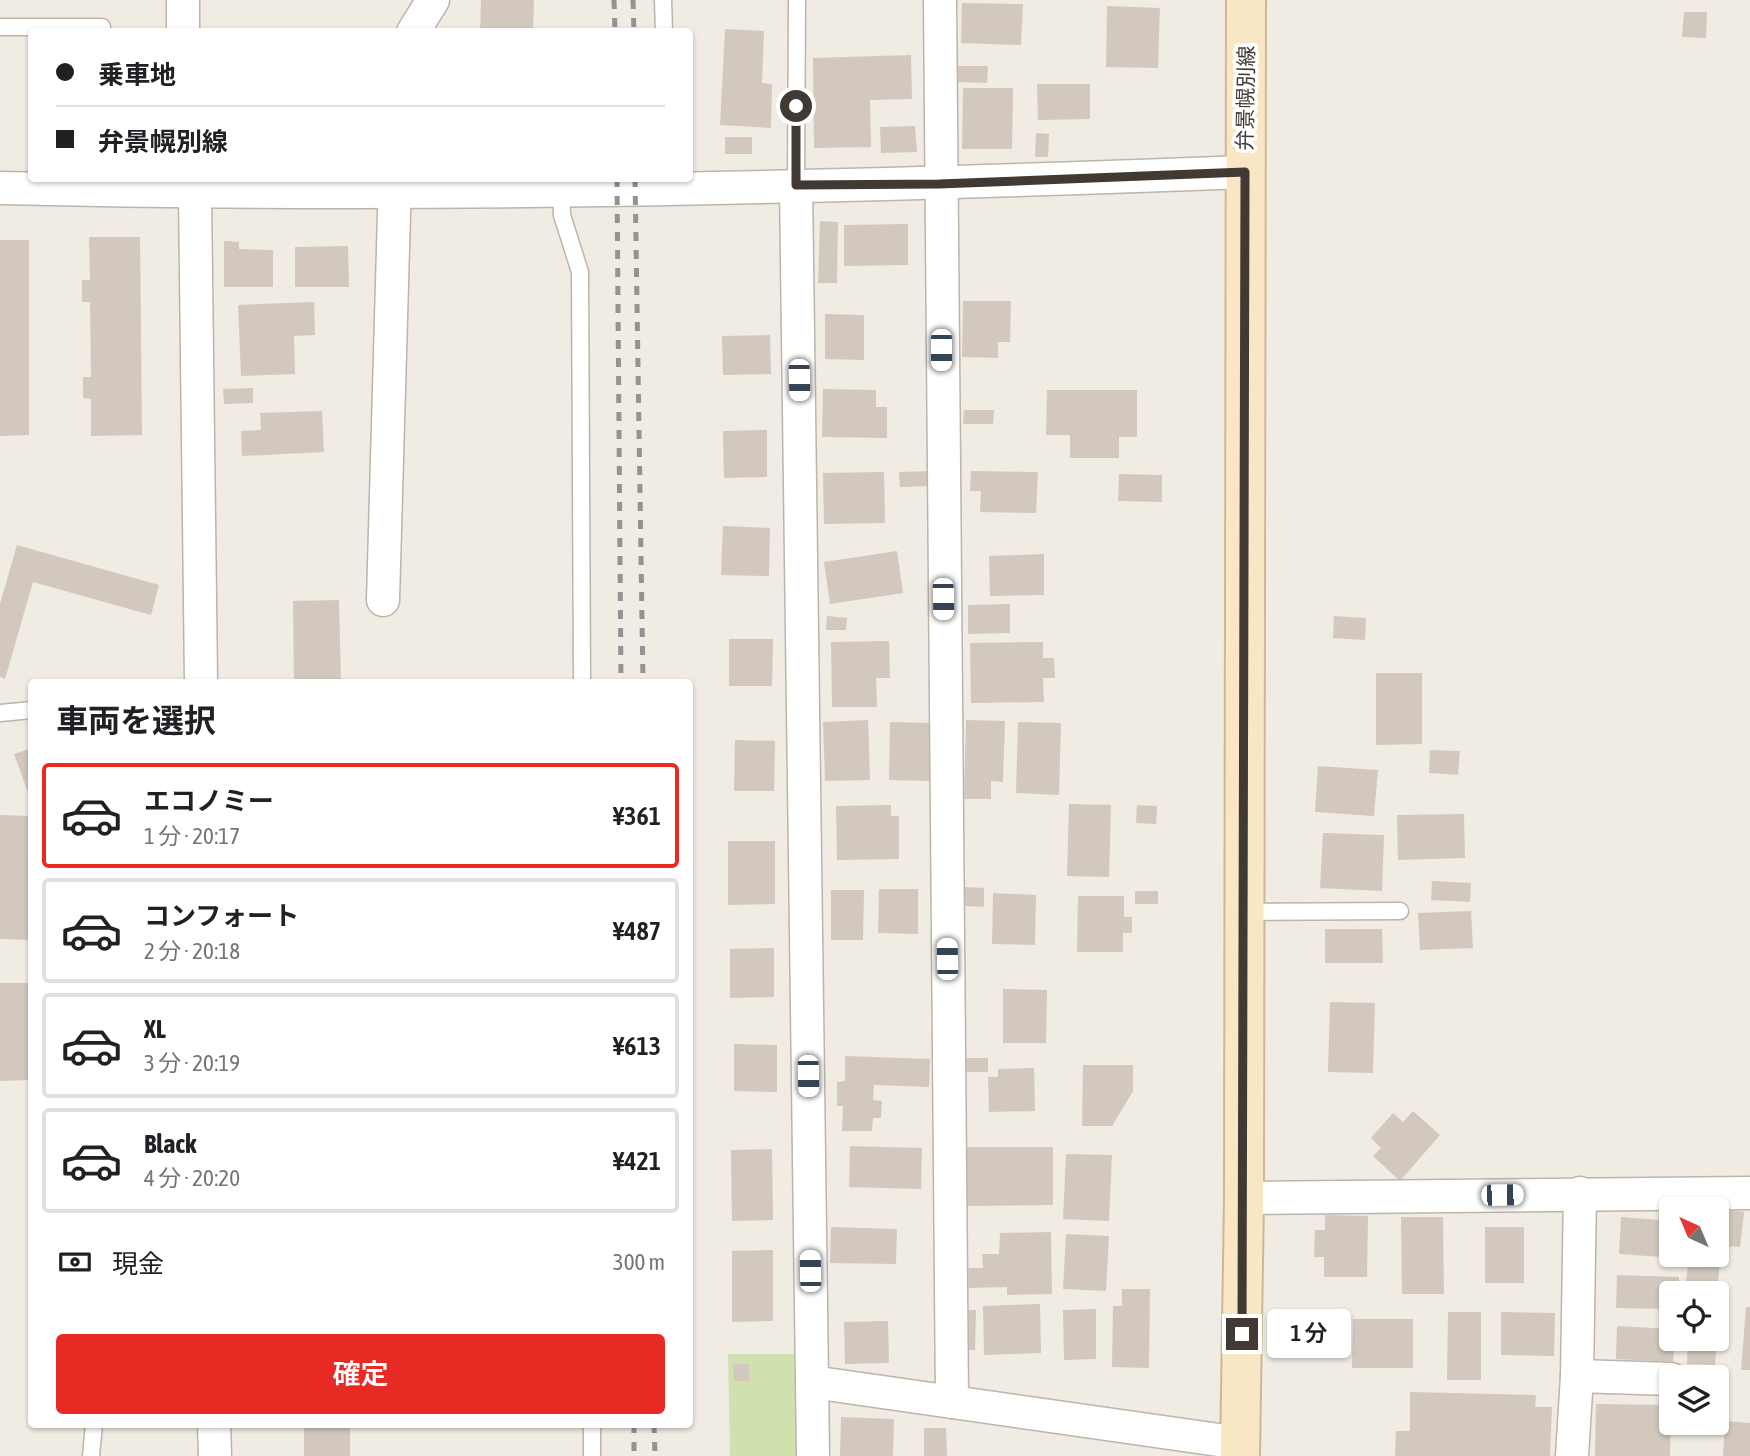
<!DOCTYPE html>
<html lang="ja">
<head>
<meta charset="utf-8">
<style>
  :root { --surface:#fff; --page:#f2f2f2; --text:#202124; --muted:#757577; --line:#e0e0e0; --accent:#e72a23 }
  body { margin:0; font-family:"Asap Condensed","Noto Sans JP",sans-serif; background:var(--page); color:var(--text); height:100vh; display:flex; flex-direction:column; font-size:26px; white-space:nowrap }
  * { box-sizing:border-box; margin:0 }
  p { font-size:23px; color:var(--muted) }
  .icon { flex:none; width:38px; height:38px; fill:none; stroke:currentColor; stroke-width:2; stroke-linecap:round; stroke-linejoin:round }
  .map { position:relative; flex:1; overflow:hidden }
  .sheet { position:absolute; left:28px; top:679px; width:665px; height:749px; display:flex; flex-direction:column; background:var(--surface); border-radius:7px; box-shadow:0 2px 5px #0004 }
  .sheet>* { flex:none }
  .guide { position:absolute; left:28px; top:28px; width:665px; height:154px; border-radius:7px; box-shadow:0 2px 5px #0004; display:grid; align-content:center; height:154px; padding:0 28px; background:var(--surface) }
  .needle { width:46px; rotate:316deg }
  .controls { position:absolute; left:1659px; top:1197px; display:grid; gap:14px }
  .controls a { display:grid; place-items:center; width:70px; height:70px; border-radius:7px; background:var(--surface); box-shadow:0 2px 5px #0004; font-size:35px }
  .end { position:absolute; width:32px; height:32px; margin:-16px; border:9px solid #413a34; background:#fff; box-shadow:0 0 0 4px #fff }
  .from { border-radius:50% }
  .bubble { position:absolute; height:49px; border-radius:7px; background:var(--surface); box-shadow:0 2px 5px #0004; font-size:23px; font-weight:600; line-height:49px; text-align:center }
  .car { position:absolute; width:21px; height:42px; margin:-21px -10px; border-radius:9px; box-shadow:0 0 5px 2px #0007; background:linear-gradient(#fff 24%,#345 0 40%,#fff 0 76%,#345 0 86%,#fff 0) }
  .guide b { display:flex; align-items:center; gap:24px; height:66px; font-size:26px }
  .guide b+b { border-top:2px solid var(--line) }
  .guide i { width:18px; height:18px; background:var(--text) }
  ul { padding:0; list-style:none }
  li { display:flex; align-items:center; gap:21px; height:105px; margin:0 14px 10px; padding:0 14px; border:4px solid var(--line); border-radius:7px }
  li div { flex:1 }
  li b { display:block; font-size:26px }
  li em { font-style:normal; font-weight:600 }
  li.current { border-color:var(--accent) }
  li>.icon { width:63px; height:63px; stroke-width:1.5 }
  h2 { padding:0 28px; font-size:32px; line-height:84px }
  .pay { display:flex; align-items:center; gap:18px; height:77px; padding:0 28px; font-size:26px }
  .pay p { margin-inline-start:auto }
  .primary-button { display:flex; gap:14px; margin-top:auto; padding:14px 28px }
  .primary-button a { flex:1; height:80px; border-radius:7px; background:var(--accent); color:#fff; font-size:28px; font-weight:600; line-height:80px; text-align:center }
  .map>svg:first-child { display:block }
  .green { fill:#d0e1af }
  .building { fill:#d3c8bd }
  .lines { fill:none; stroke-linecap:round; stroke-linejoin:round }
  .lane-casing { stroke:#bdb4aa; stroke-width:19 }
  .street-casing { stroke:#bdb4aa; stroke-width:35 }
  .secondary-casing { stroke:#ccb896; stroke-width:42 }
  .lane { stroke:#fff; stroke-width:16 }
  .street { stroke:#fff; stroke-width:32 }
  .secondary { stroke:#f9e6c4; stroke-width:38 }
  .rail { stroke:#939393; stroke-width:5; stroke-dasharray:9 9; stroke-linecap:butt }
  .route { stroke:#413a34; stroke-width:9 }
  .labels { text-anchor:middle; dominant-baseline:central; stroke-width:7; stroke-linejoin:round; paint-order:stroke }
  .street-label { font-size:21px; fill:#413a34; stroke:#fff }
</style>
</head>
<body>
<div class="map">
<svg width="1750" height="1456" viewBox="0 0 1750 1456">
  <rect width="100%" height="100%" fill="#f0ebe3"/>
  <polygon class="green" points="728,1354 800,1354 799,1456 730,1456"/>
  <g class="building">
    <polygon points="481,0 534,0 533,32 480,32"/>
    <polygon points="962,3 1023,4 1021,45 961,43"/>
    <polygon points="1107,6 1160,8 1158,68 1106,67"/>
    <polygon points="1684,12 1707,12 1706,38 1682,37"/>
    <polygon points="725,29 764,31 762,83 772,84 771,128 720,125"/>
    <polygon points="911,55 912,99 870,100 871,147 814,148 813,58"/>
    <polygon points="957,66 988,66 987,83 957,82"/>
    <polygon points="1037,84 1090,84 1090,119 1038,120"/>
    <polygon points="963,88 1013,88 1012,149 962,149"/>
    <polygon points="915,126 917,152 881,153 880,127"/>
    <polygon points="1036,133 1049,134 1048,157 1035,157"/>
    <rect x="725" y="137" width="27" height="17"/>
    <polygon points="820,221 838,222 837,283 818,283"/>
    <polygon points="908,224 908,265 844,266 844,225"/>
    <polygon points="89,237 140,237 142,435 91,436 91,399 83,398 83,377 91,377 90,302 82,302 82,280 90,280"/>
    <polygon points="0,240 29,240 29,435 0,436"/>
    <polygon points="224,241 239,242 239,249 273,250 273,287 224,287"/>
    <polygon points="348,246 349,287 295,287 295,247"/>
    <polygon points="963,301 1011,301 1010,342 998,342 998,358 962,357"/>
    <polygon points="314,302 315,335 294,336 295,374 241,376 238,305"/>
    <polygon points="825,314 864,315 864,360 825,359"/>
    <polygon points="770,335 771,374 723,375 722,336"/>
    <polygon points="253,388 253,403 224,404 223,389"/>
    <polygon points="823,389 876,390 876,407 887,407 887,438 822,437"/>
    <polygon points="1047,390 1137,390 1137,437 1119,437 1119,458 1070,458 1070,435 1046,435"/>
    <polygon points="964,410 994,410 993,424 963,424"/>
    <polygon points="322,411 324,452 242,456 241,431 261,430 260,413"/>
    <polygon points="767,430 767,477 724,478 723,431"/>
    <polygon points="934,471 934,486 900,487 899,472"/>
    <polygon points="971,471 1038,472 1036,513 980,512 981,491 970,491"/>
    <polygon points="884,472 885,523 824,524 823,473"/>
    <polygon points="1119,474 1162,475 1162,502 1118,501"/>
    <polygon points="723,526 770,528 769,576 721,575"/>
    <polygon points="17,545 159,585 151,615 33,582 5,679 0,677 0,604"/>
    <polygon points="897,551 903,593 830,604 824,562"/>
    <polygon points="1044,554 1044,595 990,596 989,556"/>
    <polygon points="339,600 341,682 294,682 293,601"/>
    <polygon points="1010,604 1010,633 968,634 968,605"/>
    <polygon points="827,616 847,618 846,630 826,630"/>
    <polygon points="1334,616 1366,618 1365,640 1333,638"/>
    <polygon points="729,639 773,639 772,686 729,686"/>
    <polygon points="889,641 890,678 876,678 877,707 832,707 831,642"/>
    <polygon points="1043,642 1043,658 1054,658 1055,678 1043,678 1044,702 971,703 970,643"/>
    <polygon points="1376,673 1422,673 1422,744 1376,745"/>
    <polygon points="868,720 870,780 825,781 823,722"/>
    <polygon points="966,720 1005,721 1003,782 991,781 991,799 964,799"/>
    <polygon points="890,722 931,723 930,781 889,780"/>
    <polygon points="1018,722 1061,723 1059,795 1016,793"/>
    <polygon points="735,740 775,741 774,791 734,791"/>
    <polygon points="32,748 32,794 29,795 14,754"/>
    <polygon points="1430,750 1460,751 1458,775 1429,773"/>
    <polygon points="1318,766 1378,770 1374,816 1315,812"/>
    <polygon points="1069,804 1111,805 1109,877 1067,876"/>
    <polygon points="891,805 891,816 899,816 899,859 837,860 836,806"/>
    <polygon points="1137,805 1157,806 1156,824 1136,823"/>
    <polygon points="1464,814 1465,858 1398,860 1397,815"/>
    <polygon points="0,815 32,816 32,940 0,939"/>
    <polygon points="1323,833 1384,835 1382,891 1320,888"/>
    <polygon points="728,841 775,841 775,904 728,905"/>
    <polygon points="1432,881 1471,883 1470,902 1431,900"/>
    <polygon points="964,887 984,888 984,907 964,906"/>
    <polygon points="879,889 918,889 918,934 878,933"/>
    <polygon points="831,890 864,890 863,940 831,940"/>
    <rect x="1135" y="891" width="23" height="13"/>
    <polygon points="993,893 1036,895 1035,945 992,944"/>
    <polygon points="1078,896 1124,896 1124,917 1132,917 1132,933 1123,933 1123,952 1077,952"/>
    <polygon points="1471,911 1473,948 1420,950 1418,913"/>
    <polygon points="1325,929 1382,929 1383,963 1325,963"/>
    <polygon points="774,948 774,997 730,998 730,949"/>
    <polygon points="0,983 29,983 30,1080 0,1081"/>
    <polygon points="1003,989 1047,990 1046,1043 1003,1043"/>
    <polygon points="1330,1002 1375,1003 1373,1073 1328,1072"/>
    <polygon points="734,1044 777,1045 777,1092 734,1091"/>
    <polygon points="845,1056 930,1059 929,1087 874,1085 873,1100 882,1101 881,1118 873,1118 872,1131 842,1131 843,1106 837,1106 837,1082 845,1081"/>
    <rect x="960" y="1058" width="28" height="14"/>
    <polygon points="1083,1065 1133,1065 1133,1091 1112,1126 1082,1126"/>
    <polygon points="1034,1068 1035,1111 989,1112 988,1077 998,1077 998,1069"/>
    <polygon points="1413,1111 1440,1135 1400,1181 1373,1156 1381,1148 1371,1138 1393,1113 1403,1122"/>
    <polygon points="850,1146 922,1148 921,1189 849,1187"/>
    <polygon points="965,1147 1053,1147 1053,1205 965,1206"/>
    <polygon points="772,1149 773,1220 732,1221 731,1150"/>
    <polygon points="1066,1154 1112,1155 1109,1221 1063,1219"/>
    <polygon points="1727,1210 1744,1212 1740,1247 1724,1246"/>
    <polygon points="1325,1215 1368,1216 1367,1277 1324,1277 1324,1257 1314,1257 1315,1230 1325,1230"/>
    <polygon points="1401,1217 1443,1217 1444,1294 1402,1294"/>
    <polygon points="1621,1217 1671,1221 1671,1255 1677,1255 1677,1258 1619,1254"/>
    <polygon points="831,1227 897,1229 896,1264 830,1263"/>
    <rect x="1485" y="1227" width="39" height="56"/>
    <polygon points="1717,1229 1723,1230 1717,1293 1685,1292 1689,1255 1717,1255"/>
    <polygon points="1051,1232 1052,1294 1007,1295 1007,1287 969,1288 968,1268 983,1268 982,1254 999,1254 1000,1233"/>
    <polygon points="1066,1234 1109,1236 1106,1291 1063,1289"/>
    <polygon points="773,1250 773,1321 732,1322 732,1251"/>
    <polygon points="1617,1275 1679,1277 1679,1293 1671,1293 1671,1309 1616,1308"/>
    <polygon points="1122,1289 1150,1289 1149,1368 1112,1367 1113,1306 1122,1306"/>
    <polygon points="1040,1304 1041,1353 984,1355 983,1306"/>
    <polygon points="1746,1307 1750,1307 1750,1370 1741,1370"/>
    <polygon points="1096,1309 1096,1359 1064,1360 1063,1310"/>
    <polygon points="964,1310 976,1310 975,1350 964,1350"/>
    <polygon points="1448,1312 1481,1312 1481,1380 1447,1380"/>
    <polygon points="1501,1312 1555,1313 1554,1356 1501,1355"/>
    <polygon points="1353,1319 1413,1319 1413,1368 1352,1368"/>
    <polygon points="888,1321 889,1363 845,1364 844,1322"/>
    <polygon points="1617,1326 1671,1329 1671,1339 1675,1339 1673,1362 1616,1359"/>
    <polygon points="1688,1339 1717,1339 1715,1365 1687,1364"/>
    <polygon points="733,1364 749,1364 749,1381 734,1381"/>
    <polygon points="1410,1392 1536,1395 1535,1407 1552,1407 1550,1456 1395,1456 1396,1431 1410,1431"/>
    <polygon points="1596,1404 1671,1405 1670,1456 1595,1456"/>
    <polygon points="841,1417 894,1419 893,1456 840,1456"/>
    <polygon points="1725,1421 1750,1423 1750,1456 1723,1456"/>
    <rect x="304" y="1424" width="46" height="32"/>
    <polygon points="924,1428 946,1428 947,1456 924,1456"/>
  </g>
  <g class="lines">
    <g class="lane-casing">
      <g id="lane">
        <polyline points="663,0 664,32"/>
        <polyline points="0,27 102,27 102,32"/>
        <polyline points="796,185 797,0"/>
        <polyline points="561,191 562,215 580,272 582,682"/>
        <polyline points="0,713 32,710"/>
        <polyline points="1244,912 1400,911"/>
        <polyline points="592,1424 592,1456"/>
        <polyline points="91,1456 94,1424"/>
      </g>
    </g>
    <g class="street-casing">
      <g id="street">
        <polyline points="183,0 183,32"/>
        <polyline points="940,0 952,1402"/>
        <polyline points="413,32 433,0"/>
        <polyline points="189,178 195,193 201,682"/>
        <polyline points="796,185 813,1456"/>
        <path d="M 0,188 C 415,198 830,188 1245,172"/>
        <polyline points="383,600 395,178"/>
        <polyline points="1244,1198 1750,1193"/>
        <polyline points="1577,1376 1671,1379"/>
        <polyline points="812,1382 1240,1443"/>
        <polyline points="214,1424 215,1456"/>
        <polyline points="1572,1456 1577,1376 1580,1193"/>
      </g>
    </g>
    <g class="secondary-casing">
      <polyline id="secondary" points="1240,1456 1244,1198 1246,0"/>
    </g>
    <use href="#lane" class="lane"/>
    <use href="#street" class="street"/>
    <use href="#secondary" class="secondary"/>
    <g class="rail">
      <polyline points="614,0 615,32"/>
      <polyline points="633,0 634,32"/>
      <polyline points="617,178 621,682"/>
      <polyline points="635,178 643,682"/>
      <polyline points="634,1424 634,1456"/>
      <polyline points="654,1424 655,1456"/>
    </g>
  </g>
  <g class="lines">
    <polyline class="route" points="796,106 796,185 939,184 1245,172 1242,1334"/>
  </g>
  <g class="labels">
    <g class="street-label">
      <text transform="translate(1245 98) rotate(-89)">弁景幌別線</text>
    </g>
  </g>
</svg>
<div class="controls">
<a><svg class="needle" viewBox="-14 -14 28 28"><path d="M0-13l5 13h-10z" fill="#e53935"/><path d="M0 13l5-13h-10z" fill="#757577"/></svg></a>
<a><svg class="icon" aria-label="locate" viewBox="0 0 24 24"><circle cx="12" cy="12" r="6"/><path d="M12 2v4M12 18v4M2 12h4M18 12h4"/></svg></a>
<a><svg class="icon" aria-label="layers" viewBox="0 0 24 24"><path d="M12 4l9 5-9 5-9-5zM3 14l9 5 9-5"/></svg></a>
</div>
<i class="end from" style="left:796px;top:106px"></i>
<i class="end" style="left:1242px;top:1334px"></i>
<div class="bubble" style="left:1267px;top:1309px;width:84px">1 分</div>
<i class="car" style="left:941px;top:350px;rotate:180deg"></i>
<i class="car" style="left:799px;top:380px;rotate:179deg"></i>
<i class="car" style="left:943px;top:599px;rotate:179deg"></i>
<i class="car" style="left:947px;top:959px;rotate:359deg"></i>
<i class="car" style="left:808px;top:1076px;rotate:179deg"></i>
<i class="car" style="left:1502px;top:1195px;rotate:89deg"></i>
<i class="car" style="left:810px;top:1271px;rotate:359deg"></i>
<div class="guide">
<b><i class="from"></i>乗車地</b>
<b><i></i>弁景幌別線</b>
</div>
<section class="sheet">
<h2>車両を選択</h2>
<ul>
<li class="current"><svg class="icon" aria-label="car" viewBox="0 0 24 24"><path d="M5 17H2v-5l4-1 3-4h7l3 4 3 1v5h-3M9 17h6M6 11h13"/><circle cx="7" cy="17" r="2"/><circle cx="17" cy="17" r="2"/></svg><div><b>エコノミー</b><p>1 分 · 20:17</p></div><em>¥361</em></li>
<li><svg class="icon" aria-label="car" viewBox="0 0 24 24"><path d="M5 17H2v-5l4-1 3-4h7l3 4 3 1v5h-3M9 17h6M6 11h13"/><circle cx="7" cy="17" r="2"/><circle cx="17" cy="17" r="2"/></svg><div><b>コンフォート</b><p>2 分 · 20:18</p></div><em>¥487</em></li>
<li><svg class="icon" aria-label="car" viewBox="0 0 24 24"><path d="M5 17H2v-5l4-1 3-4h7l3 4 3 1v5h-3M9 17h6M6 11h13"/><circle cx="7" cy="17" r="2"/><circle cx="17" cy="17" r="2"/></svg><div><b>XL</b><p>3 分 · 20:19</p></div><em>¥613</em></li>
<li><svg class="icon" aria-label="car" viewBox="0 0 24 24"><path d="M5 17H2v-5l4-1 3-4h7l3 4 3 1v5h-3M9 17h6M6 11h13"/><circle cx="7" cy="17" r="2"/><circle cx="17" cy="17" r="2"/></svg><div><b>Black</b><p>4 分 · 20:20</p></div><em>¥421</em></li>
</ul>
<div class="pay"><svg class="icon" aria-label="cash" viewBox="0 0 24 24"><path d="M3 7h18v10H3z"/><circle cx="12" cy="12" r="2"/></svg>現金<p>300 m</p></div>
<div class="primary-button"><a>確定</a></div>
</section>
</div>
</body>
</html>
